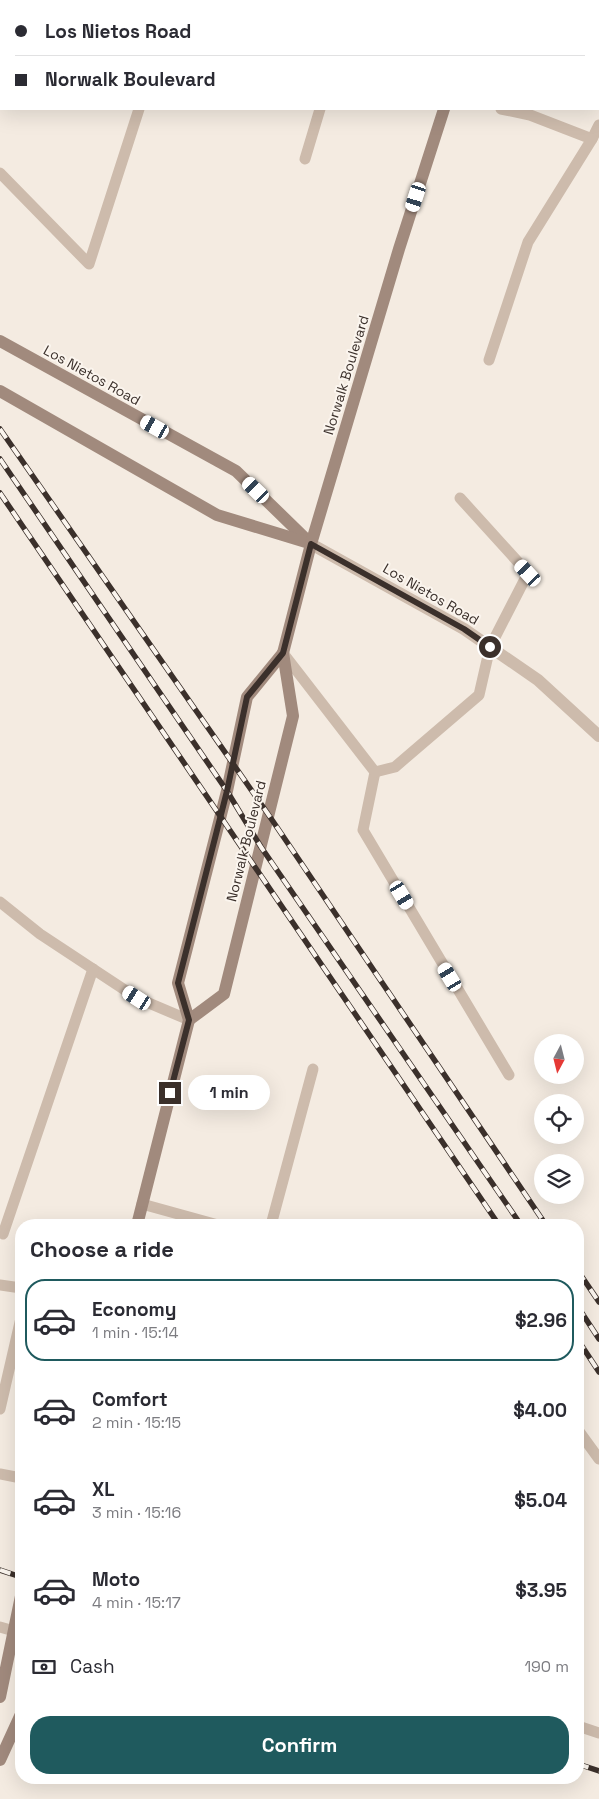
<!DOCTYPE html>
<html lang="en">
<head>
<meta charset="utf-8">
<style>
  :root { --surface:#fff; --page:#f2f2f3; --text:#2b2b33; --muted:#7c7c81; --line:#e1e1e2; --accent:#1f5a5e }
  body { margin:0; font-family:"Space Grotesk",sans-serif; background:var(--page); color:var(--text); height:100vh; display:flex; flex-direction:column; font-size:19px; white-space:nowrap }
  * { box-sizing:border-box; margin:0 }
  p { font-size:16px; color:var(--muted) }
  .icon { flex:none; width:28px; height:28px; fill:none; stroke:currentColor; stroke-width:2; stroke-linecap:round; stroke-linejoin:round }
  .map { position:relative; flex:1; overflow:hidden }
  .panel { position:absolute; left:15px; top:1219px; width:569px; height:565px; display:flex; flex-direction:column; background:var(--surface); border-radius:20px; box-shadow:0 5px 20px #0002 }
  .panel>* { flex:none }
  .guide { position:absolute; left:0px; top:0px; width:600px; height:110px; box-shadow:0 5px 20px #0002; display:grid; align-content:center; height:110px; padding:0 15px; background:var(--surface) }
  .needle { width:32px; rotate:187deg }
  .buttons { position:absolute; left:534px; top:1034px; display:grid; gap:10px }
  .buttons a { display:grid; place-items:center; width:50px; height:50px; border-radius:50%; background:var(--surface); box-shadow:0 5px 20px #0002; font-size:25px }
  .end { position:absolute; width:22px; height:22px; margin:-11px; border:6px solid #3b302b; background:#fff; box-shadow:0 0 0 2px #fff }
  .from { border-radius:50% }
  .bubble { position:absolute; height:35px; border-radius:18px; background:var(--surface); box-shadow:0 5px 20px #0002; font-size:16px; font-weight:800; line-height:35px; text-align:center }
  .car { position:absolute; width:15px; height:30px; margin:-15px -8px; border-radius:6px; box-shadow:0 0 4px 1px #0007; background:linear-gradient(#fff 24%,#345 0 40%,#fff 0 76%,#345 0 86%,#fff 0) }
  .guide b { display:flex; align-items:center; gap:18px; height:48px; font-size:19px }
  .guide b+b { border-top:1px solid var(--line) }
  .guide i { width:12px; height:12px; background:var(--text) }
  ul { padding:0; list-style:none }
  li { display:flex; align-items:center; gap:15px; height:82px; margin:0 10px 8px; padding:0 5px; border:2px solid transparent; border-radius:20px }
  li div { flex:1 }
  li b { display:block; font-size:19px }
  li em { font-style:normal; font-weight:800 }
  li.selected { border-color:var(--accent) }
  li>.icon { width:45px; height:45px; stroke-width:1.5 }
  h2 { padding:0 15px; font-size:22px; line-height:60px }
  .pay { display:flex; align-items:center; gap:12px; height:55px; padding:0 15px; font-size:19px }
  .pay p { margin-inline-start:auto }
  .action { display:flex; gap:10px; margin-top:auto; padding:10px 15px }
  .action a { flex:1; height:58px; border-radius:20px; background:var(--accent); color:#fff; font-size:20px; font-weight:800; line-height:58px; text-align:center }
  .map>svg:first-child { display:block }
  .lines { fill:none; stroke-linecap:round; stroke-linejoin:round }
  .service { stroke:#cdbbac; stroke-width:11 }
  .tertiary { stroke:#cdbbac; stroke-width:12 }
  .secondary { stroke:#a18a7d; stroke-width:12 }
  .rail-casing { stroke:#3b302b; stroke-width:5.5 }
  .rail { stroke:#fbf5ee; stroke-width:4; stroke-dasharray:11; stroke-linecap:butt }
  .route { stroke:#3b302b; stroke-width:6 }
  .labels { text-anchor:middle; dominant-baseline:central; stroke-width:4; stroke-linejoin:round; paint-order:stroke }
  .street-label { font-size:14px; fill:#3b302b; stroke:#fbf5ee }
</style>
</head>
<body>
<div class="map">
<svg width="599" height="1799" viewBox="0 0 599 1799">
  <rect width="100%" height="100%" fill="#f4ebe1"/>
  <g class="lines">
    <g class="service">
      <polyline points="174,1 174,0"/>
      <polyline points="353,1 353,0"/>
      <polyline points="501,109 530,115 592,139 599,125"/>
      <polyline points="305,159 320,109"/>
      <polyline points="0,173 89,264 139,109"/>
      <polyline points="489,360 528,242 592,139"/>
      <polyline points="283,653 375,772 363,830 509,1075"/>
      <polyline points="375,772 395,767 479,695 490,647 528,573 460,498"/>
      <polyline points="0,902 40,934 137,998 189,1020"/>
      <polyline points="142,1204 218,1225"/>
      <polyline points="271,1225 313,1069"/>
      <polyline points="3,1234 93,969"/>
      <polyline points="0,1285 21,1288"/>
      <polyline points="0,1409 21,1318"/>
      <polyline points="578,1430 599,1459"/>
      <polyline points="0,1474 21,1478"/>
      <polyline points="0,1627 21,1633"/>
      <polyline points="578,1726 599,1733"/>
    </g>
    <polyline class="tertiary" points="311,544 464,629 538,680 599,736"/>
    <g class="secondary">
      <polyline points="476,1 477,0"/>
      <polyline points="0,341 236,471 311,544"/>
      <polyline points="0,391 217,515 309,543"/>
      <polyline points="189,1020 224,994 293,716 283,653 311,544 399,249 444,109"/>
      <polyline points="137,1225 189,1020 178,983 227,791 247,697 283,653"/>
      <polyline points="0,1697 21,1596"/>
      <polyline points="0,1760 21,1714"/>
    </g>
    <g class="rail-casing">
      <g id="rail">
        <polyline points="0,429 268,814 546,1225"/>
        <polyline points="0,459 227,791 261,847 521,1225"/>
        <polyline points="0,493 499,1225"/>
        <polyline points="578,1271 599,1302"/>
        <polyline points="578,1307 599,1339"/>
        <polyline points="578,1340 599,1372"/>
        <polyline points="0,1570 21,1577"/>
        <polyline points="578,1764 599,1771"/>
      </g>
    </g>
    <use href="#rail" class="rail"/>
  </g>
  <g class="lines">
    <polyline class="route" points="170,1093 189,1020 178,983 227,791 247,697 283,653 311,544 464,629 490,647"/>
  </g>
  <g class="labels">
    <g class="street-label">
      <text transform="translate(92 375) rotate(29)">Los Nietos Road</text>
      <text transform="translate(346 375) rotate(-73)">Norwalk Boulevard</text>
      <text transform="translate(431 594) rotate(30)">Los Nietos Road</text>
      <text transform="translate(246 841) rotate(-76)">Norwalk Boulevard</text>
    </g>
  </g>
</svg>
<div class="buttons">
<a><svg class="needle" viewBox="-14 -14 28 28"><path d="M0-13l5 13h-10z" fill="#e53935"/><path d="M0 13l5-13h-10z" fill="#7c7c81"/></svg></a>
<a><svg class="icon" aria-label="locate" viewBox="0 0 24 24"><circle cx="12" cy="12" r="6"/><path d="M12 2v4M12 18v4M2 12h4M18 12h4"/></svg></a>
<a><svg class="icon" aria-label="layers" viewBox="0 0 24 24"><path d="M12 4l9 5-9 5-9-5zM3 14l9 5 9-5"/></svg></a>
</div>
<i class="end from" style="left:490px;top:647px"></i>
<i class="end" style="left:170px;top:1093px"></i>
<div class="bubble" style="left:188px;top:1075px;width:82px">1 min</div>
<i class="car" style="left:416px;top:197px;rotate:198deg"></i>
<i class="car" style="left:155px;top:427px;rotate:299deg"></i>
<i class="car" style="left:256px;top:490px;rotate:314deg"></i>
<i class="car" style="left:528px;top:573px;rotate:317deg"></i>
<i class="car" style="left:402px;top:895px;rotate:149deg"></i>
<i class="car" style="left:450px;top:977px;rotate:329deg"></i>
<i class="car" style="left:137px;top:998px;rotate:303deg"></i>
<div class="guide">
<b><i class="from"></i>Los Nietos Road</b>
<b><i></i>Norwalk Boulevard</b>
</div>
<section class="panel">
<h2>Choose a ride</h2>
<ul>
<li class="selected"><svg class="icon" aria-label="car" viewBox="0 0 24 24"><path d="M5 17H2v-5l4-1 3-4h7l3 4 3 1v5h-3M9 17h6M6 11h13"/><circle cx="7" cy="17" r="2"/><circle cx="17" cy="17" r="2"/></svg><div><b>Economy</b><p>1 min · 15:14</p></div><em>$2.96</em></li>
<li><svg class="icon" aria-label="car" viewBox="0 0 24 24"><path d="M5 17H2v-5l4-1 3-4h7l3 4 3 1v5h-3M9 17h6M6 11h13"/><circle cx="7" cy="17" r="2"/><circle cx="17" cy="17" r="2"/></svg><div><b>Comfort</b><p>2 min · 15:15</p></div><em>$4.00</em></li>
<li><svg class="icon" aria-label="car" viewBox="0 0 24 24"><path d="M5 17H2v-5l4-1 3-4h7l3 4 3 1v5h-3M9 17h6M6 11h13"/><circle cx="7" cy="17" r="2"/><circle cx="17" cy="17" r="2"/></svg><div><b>XL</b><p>3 min · 15:16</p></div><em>$5.04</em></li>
<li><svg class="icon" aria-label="car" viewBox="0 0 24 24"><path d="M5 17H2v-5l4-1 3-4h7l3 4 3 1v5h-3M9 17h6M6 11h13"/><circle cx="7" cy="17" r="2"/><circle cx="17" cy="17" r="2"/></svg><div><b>Moto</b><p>4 min · 15:17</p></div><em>$3.95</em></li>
</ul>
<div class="pay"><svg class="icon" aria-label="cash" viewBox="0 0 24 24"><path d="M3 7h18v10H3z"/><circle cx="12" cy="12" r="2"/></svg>Cash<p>190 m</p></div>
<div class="action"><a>Confirm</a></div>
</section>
</div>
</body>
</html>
